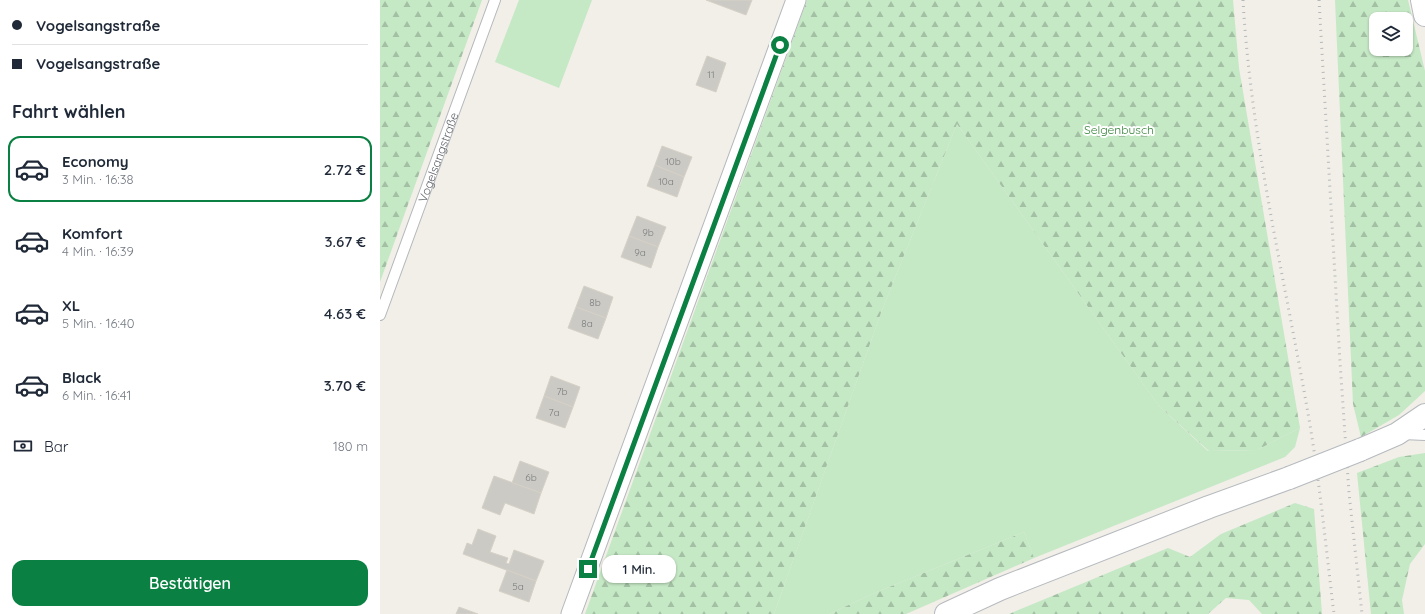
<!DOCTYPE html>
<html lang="de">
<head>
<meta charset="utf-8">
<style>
  :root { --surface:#fff; --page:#f6f6f7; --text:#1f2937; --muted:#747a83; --line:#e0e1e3; --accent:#0b8043 }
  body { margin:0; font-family:Quicksand,sans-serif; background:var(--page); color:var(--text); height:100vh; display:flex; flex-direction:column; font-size:15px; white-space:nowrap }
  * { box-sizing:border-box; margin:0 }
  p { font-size:13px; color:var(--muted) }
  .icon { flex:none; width:22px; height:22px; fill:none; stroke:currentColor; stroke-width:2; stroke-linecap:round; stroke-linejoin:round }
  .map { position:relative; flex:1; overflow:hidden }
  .drawer { display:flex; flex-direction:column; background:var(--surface); width:380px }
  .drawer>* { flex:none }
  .hud { display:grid; align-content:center; height:88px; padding:0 12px; background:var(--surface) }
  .controls { position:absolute; left:989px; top:12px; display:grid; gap:8px }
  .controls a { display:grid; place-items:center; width:44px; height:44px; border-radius:8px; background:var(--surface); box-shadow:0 1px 3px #0004; font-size:20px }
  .end { position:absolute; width:18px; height:18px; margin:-9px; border:5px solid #0b8043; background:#fff; box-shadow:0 0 0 2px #fff }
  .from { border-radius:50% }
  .bubble { position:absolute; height:28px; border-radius:12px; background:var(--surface); box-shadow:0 1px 3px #0004; font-size:13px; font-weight:600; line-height:28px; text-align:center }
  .hud b { display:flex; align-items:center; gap:14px; height:38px; font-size:15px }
  .hud b+b { border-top:1px solid var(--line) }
  .hud i { width:10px; height:10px; background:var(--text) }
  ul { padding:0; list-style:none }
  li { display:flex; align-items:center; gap:12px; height:66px; margin:0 8px 6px; padding:0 4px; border:2px solid transparent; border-radius:12px }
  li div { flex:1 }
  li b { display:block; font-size:15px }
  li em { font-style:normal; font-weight:600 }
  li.active { border-color:var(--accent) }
  li>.icon { width:36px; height:36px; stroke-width:1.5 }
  h2 { padding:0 12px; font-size:18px; line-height:48px }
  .pay { display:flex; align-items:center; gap:10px; height:44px; padding:0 12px; font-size:15px }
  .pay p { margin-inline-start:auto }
  .button { display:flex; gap:8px; margin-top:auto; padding:8px 12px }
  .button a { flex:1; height:46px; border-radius:12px; background:var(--accent); color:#fff; font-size:16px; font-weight:600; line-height:46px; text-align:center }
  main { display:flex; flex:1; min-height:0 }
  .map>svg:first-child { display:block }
  .green { fill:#c5e8c5 }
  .forest { fill:url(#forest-firs); fill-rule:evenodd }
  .building { fill:#cccac5; stroke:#d6d1c6 }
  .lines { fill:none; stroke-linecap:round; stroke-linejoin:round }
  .lane-casing { stroke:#b5b8bc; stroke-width:12 }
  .street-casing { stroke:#b5b8bc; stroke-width:21 }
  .secondary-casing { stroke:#b6babf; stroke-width:24 }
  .lane { stroke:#fff; stroke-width:10 }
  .street { stroke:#fff; stroke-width:19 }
  .secondary { stroke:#fff; stroke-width:22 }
  .rail { stroke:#b6b7b8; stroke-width:3; stroke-dasharray:1 5; stroke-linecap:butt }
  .secondary-bridge-casing { stroke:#b6babf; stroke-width:24; stroke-linecap:butt }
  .secondary-bridge { stroke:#fff; stroke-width:22 }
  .route { stroke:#0b8043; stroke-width:5 }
  .labels { text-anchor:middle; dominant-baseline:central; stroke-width:4; stroke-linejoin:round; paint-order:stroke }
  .number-label { font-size:10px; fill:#7a7d7f }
  .park-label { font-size:12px; fill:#348238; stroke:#fff }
  .street-label { font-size:12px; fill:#5f6368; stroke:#fff }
</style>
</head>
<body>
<main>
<section class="drawer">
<div class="hud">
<b><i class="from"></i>Vogelsangstraße</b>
<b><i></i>Vogelsangstraße</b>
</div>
<h2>Fahrt wählen</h2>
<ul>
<li class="active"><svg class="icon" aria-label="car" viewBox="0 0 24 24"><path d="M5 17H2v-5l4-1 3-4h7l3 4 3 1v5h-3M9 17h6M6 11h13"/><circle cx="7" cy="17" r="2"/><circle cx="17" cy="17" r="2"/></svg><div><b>Economy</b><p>3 Min. · 16:38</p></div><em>2.72 €</em></li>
<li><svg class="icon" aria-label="car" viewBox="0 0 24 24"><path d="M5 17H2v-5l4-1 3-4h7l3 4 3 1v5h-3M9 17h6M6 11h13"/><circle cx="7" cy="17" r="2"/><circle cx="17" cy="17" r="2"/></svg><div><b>Komfort</b><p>4 Min. · 16:39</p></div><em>3.67 €</em></li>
<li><svg class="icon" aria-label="car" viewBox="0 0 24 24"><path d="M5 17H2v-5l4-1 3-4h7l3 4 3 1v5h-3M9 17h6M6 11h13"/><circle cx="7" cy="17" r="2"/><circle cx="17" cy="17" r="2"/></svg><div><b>XL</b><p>5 Min. · 16:40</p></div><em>4.63 €</em></li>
<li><svg class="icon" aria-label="car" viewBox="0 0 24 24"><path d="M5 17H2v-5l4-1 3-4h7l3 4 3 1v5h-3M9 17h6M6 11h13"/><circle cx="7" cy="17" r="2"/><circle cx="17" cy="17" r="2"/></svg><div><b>Black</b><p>6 Min. · 16:41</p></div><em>3.70 €</em></li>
</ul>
<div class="pay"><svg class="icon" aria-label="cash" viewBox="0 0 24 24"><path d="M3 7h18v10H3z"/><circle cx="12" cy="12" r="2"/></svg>Bar<p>180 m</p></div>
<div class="button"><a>Bestätigen</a></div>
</section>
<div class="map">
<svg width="1045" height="614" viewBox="0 0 1045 614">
  <defs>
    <pattern id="forest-firs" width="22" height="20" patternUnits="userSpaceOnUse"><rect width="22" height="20" fill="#c5e8c5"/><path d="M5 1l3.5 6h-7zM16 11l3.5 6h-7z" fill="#a3c0a4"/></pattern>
  </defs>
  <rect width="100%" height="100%" fill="#f1efe8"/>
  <g class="green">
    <polygon points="139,0 212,0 179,88 115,62"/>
    <polygon points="577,124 779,406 828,451 877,450 920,428 915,447 905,457 654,558 644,532 497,592 449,614 394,614 502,310"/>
  </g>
  <g class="forest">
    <polygon points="0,0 102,0 0,282"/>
    <polygon points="427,0 853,0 859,68 920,428 877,450 829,451 779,406 577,124 502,310 394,614 205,614"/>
    <path d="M 955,0 L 1028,0 L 1045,71 L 1045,391 L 1019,415 L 981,437 L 973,404 ZM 996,19 L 1026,19 L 1026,49 L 996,49 Z"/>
    <polygon points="1045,453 1045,544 1030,564 1022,600 1024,614 991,614 977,473 1019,457"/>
    <polygon points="915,503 934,509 942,614 882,614 869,600 846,598 828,614 629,614 788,548 810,557 841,534"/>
    <polygon points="644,532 654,558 526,614 449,614 497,592"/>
  </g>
  <g class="building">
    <polygon points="326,0 372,0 366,15"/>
    <polygon points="327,56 346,63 336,92 316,85"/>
    <polygon points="282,146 312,157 304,177 275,165"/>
    <polygon points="275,165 304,177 297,197 267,186"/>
    <polygon points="257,216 286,227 278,247 249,236"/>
    <polygon points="249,236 278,247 271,268 241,257"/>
    <polygon points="204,286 233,297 226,318 196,307"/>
    <polygon points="196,307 226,318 218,339 188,328"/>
    <polygon points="171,376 200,387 193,407 164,396"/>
    <polygon points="164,396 193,407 185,428 156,418"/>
    <polygon points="140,461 169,472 161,493 132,483"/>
    <polygon points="114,476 161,493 154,514 125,503 120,515 102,508"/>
    <polygon points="98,529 116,536 110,552 128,558 126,563 129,564 134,550 164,561 156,581 83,554 87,543 92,545"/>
    <polygon points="127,570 156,581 149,602 119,591"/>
    <polygon points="79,607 98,614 76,614"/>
  </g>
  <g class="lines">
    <g class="lane-casing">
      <g id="lane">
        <path id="s1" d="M 0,315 L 115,0"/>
        <polyline points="1023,434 1045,435"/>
      </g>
    </g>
    <g class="street-casing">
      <polyline id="street" points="191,614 416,0"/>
    </g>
    <g class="secondary-casing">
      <g id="secondary">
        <polyline points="1042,0 1045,15"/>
        <polyline points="980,450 1017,434 1045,415"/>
        <polyline points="566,614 620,589 829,507 909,478"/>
      </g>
    </g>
    <use href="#lane" class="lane"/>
    <use href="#street" class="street"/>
    <use href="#secondary" class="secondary"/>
    <g class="rail">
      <path d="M 863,0 C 871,141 905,280 929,419 C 940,484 946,549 954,614"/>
      <polyline points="939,0 960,362 969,493 982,614"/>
    </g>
    <g class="secondary-bridge-casing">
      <polyline id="secondary-bridge" points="909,478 980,450"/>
    </g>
    <use href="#secondary-bridge" class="secondary-bridge"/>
  </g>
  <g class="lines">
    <polyline class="route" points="208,569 400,45"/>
  </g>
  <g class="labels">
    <g class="number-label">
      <text x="331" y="74">11</text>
      <text x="293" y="161">10b</text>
      <text x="286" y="181">10a</text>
      <text x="268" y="232">9b</text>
      <text x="260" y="252">9a</text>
      <text x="215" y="302">8b</text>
      <text x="207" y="323">8a</text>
      <text x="182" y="391">7b</text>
      <text x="174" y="412">7a</text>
      <text x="151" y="477">6b</text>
      <text x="138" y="586">5a</text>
    </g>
    <g class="park-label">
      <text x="739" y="129">Selgenbusch</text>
    </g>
    <g class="street-label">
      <text stroke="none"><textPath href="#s1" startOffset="168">Vogelsangstraße</textPath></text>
    </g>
  </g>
</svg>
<div class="controls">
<a><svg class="icon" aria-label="layers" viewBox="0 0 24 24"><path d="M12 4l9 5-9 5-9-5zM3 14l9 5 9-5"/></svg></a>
</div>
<i class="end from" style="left:400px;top:45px"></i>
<i class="end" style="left:208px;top:569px"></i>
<div class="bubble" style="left:222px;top:555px;width:74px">1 Min.</div>
</div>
</main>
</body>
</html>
